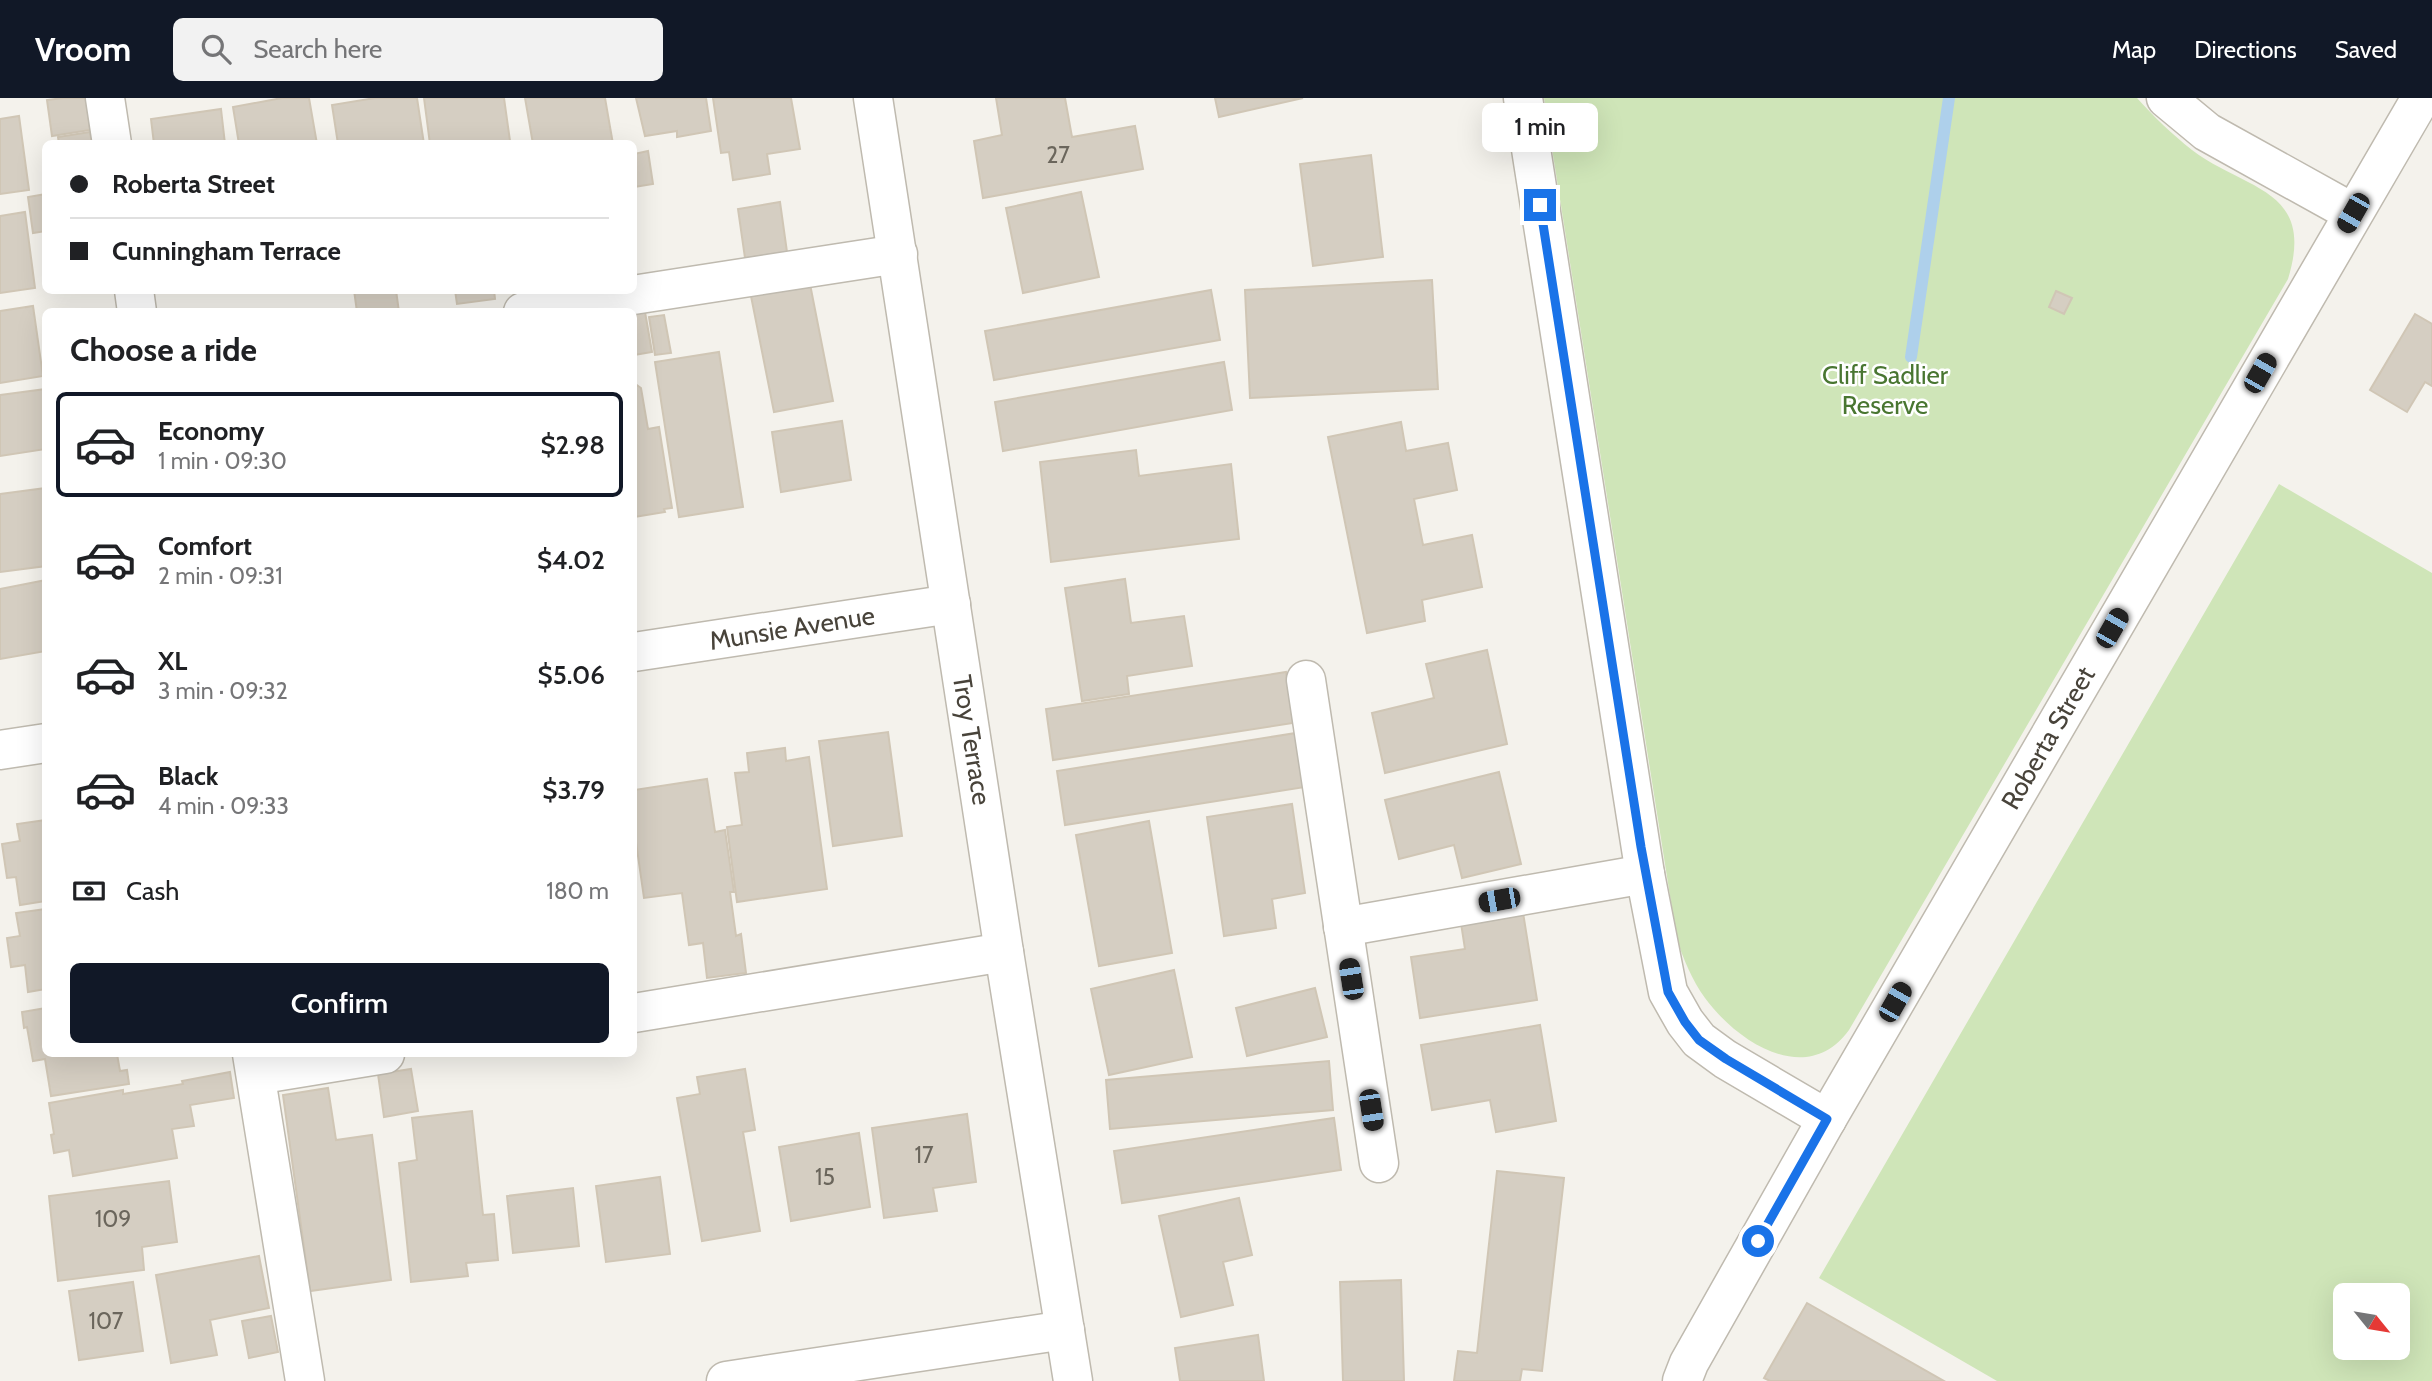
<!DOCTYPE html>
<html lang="en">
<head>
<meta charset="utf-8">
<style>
  :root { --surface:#fff; --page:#f2f2f2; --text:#202124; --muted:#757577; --line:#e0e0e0; --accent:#111827 }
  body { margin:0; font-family:Cabin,sans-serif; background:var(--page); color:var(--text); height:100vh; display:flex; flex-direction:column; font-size:26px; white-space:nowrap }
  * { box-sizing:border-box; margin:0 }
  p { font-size:23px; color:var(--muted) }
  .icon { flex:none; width:38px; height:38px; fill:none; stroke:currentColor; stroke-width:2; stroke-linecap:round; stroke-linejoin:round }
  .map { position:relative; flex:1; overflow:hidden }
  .side { position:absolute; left:42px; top:210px; width:595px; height:749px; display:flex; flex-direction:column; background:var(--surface); border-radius:10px; box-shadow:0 7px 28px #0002 }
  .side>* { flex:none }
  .top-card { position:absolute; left:42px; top:42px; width:595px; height:154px; border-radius:10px; box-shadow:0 7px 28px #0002; display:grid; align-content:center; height:154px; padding:0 28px; background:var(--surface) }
  .needle { width:46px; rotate:120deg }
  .buttons { position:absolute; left:2333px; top:1185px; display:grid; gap:14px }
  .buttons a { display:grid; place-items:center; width:77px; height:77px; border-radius:10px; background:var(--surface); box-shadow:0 7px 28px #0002; font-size:35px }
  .end { position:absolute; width:32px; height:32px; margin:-16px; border:9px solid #1a73e8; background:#fff; box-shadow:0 0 0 4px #fff }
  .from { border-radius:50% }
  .bubble { position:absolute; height:49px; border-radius:10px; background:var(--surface); box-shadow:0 7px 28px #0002; font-size:23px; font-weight:600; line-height:49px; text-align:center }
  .car { position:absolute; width:21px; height:42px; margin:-21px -10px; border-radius:9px; box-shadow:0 0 5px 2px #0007; background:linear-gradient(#222 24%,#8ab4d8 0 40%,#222 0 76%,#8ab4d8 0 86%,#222 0) }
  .top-card b { display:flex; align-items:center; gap:24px; height:66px; font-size:26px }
  .top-card b+b { border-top:2px solid var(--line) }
  .top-card i { width:18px; height:18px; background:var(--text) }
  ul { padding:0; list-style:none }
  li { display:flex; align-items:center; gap:21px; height:105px; margin:0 14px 10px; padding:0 14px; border:4px solid transparent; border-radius:10px }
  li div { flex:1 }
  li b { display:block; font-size:26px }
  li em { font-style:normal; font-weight:600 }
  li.on { border-color:var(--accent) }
  li>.icon { width:63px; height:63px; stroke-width:1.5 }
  h2 { padding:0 28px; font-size:32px; line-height:84px }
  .pay { display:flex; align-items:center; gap:18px; height:77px; padding:0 28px; font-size:26px }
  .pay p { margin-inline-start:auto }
  .action { display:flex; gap:14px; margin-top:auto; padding:14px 28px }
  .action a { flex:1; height:80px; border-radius:10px; background:var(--accent); color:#fff; font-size:28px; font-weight:600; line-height:80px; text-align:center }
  header { display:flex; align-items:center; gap:42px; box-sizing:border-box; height:98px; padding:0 35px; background:var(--accent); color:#fff }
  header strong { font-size:33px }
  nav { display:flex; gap:38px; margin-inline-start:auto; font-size:24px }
  .search { width:490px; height:63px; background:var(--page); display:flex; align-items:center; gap:18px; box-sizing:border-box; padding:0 24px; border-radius:10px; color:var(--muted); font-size:26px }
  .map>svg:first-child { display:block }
  .green { fill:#cfe5b8; fill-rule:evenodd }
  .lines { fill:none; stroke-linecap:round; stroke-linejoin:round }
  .stream { stroke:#aed0eb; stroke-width:12 }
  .building { fill:#d5cec2; stroke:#d0c6b5; stroke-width:2 }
  .minor-casing { stroke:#bfbaaf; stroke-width:41 }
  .minor { stroke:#fff; stroke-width:38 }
  .route { stroke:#1a73e8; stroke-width:9 }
  .labels { text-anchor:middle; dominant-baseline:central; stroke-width:5; stroke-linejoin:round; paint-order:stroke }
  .number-label { font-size:23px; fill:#6b665c }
  .park-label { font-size:26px; fill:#497631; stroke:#fff }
  .street-label { font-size:26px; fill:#48433a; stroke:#fff }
</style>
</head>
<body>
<header>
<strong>Vroom</strong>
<div class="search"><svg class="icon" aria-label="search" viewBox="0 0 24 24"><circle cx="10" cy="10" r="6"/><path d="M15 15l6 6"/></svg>Search here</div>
<nav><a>Map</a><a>Directions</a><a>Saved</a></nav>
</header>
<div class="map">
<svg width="2432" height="1283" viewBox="0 0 2432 1283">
  <rect width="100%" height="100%" fill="#f4f2ec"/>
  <g class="green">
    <path d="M 1544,0 L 2137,0 C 2153,18 2173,37 2192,52 C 2246,93 2316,90 2288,181 L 1849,932 C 1807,990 1737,944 1705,900 C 1692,882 1684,862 1677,842 Z"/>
    <path d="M 2279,386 L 2432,475 L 2432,1283 L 1997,1283 L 1819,1180 ZM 2398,1197 L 2398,1250 L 2345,1250 L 2345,1197 Z"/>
  </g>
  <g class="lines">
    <polyline class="stream" points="1911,259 1949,0"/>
  </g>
  <g class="building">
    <polygon points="63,0 86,0 90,32 52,38 47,2"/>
    <polygon points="282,0 309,0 317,46 239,46 233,9"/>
    <polygon points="375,0 417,0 424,46 338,46 332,7"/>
    <polygon points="424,0 504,0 510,43 491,46 430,46"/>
    <polygon points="525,0 605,0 613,46 533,46"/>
    <polygon points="636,0 706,0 711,33 677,39 677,33 645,38"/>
    <polygon points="713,0 791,0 800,51 767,56 770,76 733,82 729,54 721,55"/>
    <polygon points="996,0 1065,0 1072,39 1135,28 1143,71 983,100 974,43 1002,37"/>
    <polygon points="1215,0 1303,0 1219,19"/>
    <polygon points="221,11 225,46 154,46 151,21"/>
    <polygon points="19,18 29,92 0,96 0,21"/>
    <polygon points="90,34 92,46 59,46 58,39"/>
    <polygon points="648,53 653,86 634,89 634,56"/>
    <polygon points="1371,57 1383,159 1313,168 1300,66"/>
    <polygon points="1081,94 1099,179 1023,195 1006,110"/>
    <polygon points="46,96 46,133 33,135 28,99"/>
    <polygon points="780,104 787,154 745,160 738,111"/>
    <polygon points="25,114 35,190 0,195 0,118"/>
    <polygon points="809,181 833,303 774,314 750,193"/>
    <polygon points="1432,182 1438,291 1250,300 1245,192"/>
    <polygon points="354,192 396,192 399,214 357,214"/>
    <polygon points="455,192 494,192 495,201 457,206"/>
    <polygon points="1211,192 1220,242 994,282 985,233"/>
    <polygon points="2056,193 2072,200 2064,216 2049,209"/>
    <polygon points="33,208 43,278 0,285 0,213"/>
    <polygon points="645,214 652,254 634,257 634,216"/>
    <polygon points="2415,216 2432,226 2432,288 2425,284 2407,314 2370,292"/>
    <polygon points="664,217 671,255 655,257 649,219"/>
    <polygon points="719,254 743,409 679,419 655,264"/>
    <polygon points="1224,264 1232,312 1003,353 995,304"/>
    <polygon points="634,285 641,290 648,331 659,329 672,410 664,411 665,414 634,419"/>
    <polygon points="46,291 46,351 0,358 0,297"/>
    <polygon points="842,323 851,382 781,394 772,334"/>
    <polygon points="1401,324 1406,353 1448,345 1457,392 1414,401 1423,447 1472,437 1482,489 1422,502 1425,523 1367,535 1328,339"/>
    <polygon points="1136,352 1139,378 1231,366 1239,441 1051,464 1040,364"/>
    <polygon points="46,390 46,468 0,474 0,396"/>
    <polygon points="1125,481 1131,525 1184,518 1192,568 1127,578 1129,596 1082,603 1065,490"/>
    <polygon points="46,482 46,553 0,561 0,491"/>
    <polygon points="1487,552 1507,646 1385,675 1372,615 1434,600 1426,566"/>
    <polygon points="1286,574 1293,625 1053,662 1046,611"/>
    <polygon points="888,634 902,738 833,748 819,643"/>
    <polygon points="1296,635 1305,689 1065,727 1057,673"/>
    <polygon points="785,650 786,663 809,659 827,791 737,804 727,729 742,727 735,675 749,674 747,655"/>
    <polygon points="1499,674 1521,766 1462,780 1454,747 1399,761 1385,702"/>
    <polygon points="707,681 715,734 725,732 734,794 730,794 736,838 741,836 746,875 707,880 703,845 689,847 682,795 644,800 634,730 634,692"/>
    <polygon points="1292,706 1305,795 1272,801 1276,830 1224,838 1207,719"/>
    <polygon points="46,722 46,803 20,807 16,779 7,780 2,746 20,743 17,726"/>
    <polygon points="1149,723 1172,855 1099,868 1076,737"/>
    <polygon points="1521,802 1537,902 1420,920 1411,859 1465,851 1459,812"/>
    <polygon points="46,811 46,891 28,894 25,867 11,869 7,840 20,838 16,815"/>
    <polygon points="1174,872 1192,959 1109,977 1091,891"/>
    <polygon points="1315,890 1327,939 1247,958 1236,910"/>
    <polygon points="46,910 46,956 117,956 120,973 127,972 129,986 51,998 45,961 33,963 27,929 24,930 22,914"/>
    <polygon points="1540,927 1556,1023 1496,1034 1490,1002 1432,1012 1421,947"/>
    <polygon points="1329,963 1333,1012 1110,1031 1106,982"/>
    <polygon points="411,971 418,1013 384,1019 378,976"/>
    <polygon points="745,971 755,1032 743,1034 760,1133 702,1143 677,1000 700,996 697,979"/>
    <polygon points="230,974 234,1000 190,1007 194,1028 172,1031 177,1060 73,1078 69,1052 54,1055 51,1037 54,1036 49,1005 123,992 123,996 183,986 182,983"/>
    <polygon points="328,990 336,1042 372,1037 391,1182 310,1193 283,997"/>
    <polygon points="472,1013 483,1117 494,1116 498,1162 466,1165 468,1178 411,1184 399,1065 417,1062 412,1020"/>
    <polygon points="967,1016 976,1084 933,1090 937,1113 884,1120 872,1030"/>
    <polygon points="1334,1020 1341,1072 1122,1105 1114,1053"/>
    <polygon points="859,1035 870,1109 791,1123 779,1049"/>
    <polygon points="1497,1073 1564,1080 1542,1273 1522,1271 1520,1283 1454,1283 1458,1253 1477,1255"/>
    <polygon points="660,1079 670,1156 606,1164 596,1088"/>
    <polygon points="169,1083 177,1144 142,1149 144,1172 58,1183 49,1098"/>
    <polygon points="573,1090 579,1148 513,1155 507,1098"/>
    <polygon points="1239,1100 1252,1157 1223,1164 1233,1207 1181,1219 1159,1118"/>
    <polygon points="259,1158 269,1210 210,1222 217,1257 171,1265 156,1177"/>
    <polygon points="1401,1182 1404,1283 1343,1283 1340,1184"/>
    <polygon points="133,1184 143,1253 79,1262 69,1193"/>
    <polygon points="1807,1205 1944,1283 1770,1283 1764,1280"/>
    <polygon points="271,1218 278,1254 249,1260 242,1223"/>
    <polygon points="1258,1237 1264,1283 1180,1283 1175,1250"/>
  </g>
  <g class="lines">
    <g class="minor-casing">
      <g id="minor">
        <polyline points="105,0 112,46"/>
        <polyline points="873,0 1004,854 1073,1283"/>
        <polyline points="1523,0 1645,776 1668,894 1685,924 1699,942 1725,961 1827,1021"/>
        <polyline points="2166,0 2207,34 2353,115"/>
        <polyline points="134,192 137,214"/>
        <polyline points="523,214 898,156"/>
        <polyline points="634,554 951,506"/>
        <polyline points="1306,582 1379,1065"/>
        <polyline points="0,652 46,645"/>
        <polyline points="1343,829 1645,776"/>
        <polyline points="634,915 1004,854"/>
        <polyline points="252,956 305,1283"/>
        <polyline points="256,977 385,956"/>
        <polyline points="726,1283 1065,1232"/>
        <polyline points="1682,1283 1689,1265 1827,1021 2421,0"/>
      </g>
    </g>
    <use href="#minor" class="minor"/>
  </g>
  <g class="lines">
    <polyline class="route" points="1540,107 1641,749 1668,894 1685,924 1699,942 1726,961 1827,1021 1758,1143"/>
  </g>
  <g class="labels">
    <g class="number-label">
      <text x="1058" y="57">27</text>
      <text x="924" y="1057">17</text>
      <text x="825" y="1079">15</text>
      <text x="113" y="1121">109</text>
      <text x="106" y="1223">107</text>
    </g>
    <g class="park-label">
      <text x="1885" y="277">Cliff Sadlier<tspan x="1885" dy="30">Reserve</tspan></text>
    </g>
    <g class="street-label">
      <text transform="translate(792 530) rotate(-9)">Munsie Avenue</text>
      <text transform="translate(2048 640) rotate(-60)">Roberta Street</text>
      <text transform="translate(972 642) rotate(81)">Troy Terrace</text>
    </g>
  </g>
</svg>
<div class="buttons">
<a><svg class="needle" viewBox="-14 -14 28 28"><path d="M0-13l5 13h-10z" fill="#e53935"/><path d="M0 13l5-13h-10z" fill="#757577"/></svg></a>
</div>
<i class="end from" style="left:1758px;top:1143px"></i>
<i class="end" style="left:1540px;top:107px"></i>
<div class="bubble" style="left:1482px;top:5px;width:116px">1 min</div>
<i class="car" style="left:2353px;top:115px;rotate:210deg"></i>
<i class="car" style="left:2260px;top:275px;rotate:30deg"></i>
<i class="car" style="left:2112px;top:530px;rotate:30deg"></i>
<i class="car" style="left:1499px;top:802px;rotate:260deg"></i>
<i class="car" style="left:1351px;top:881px;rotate:351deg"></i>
<i class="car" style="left:1895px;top:904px;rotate:30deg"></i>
<i class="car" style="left:1371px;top:1012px;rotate:171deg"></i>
<div class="top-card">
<b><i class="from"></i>Roberta Street</b>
<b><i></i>Cunningham Terrace</b>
</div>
<section class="side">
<h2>Choose a ride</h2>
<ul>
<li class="on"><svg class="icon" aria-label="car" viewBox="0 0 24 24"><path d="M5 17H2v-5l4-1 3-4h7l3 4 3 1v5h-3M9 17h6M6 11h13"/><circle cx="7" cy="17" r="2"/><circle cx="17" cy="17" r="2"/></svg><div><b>Economy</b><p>1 min · 09:30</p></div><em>$2.98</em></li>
<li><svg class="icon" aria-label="car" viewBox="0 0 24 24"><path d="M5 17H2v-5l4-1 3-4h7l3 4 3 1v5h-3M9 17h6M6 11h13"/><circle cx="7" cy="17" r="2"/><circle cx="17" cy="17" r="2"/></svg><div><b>Comfort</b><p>2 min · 09:31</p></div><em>$4.02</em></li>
<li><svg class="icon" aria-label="car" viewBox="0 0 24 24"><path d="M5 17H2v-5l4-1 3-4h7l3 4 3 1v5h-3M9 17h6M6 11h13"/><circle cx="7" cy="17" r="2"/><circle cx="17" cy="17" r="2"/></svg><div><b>XL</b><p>3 min · 09:32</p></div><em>$5.06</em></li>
<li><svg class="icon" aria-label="car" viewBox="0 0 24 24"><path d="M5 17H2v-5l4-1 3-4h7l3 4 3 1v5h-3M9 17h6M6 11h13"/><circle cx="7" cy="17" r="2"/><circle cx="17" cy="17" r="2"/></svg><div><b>Black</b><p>4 min · 09:33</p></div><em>$3.79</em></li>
</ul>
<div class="pay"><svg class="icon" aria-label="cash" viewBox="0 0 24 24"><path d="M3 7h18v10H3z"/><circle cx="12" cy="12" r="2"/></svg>Cash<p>180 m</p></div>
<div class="action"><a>Confirm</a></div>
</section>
</div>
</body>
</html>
